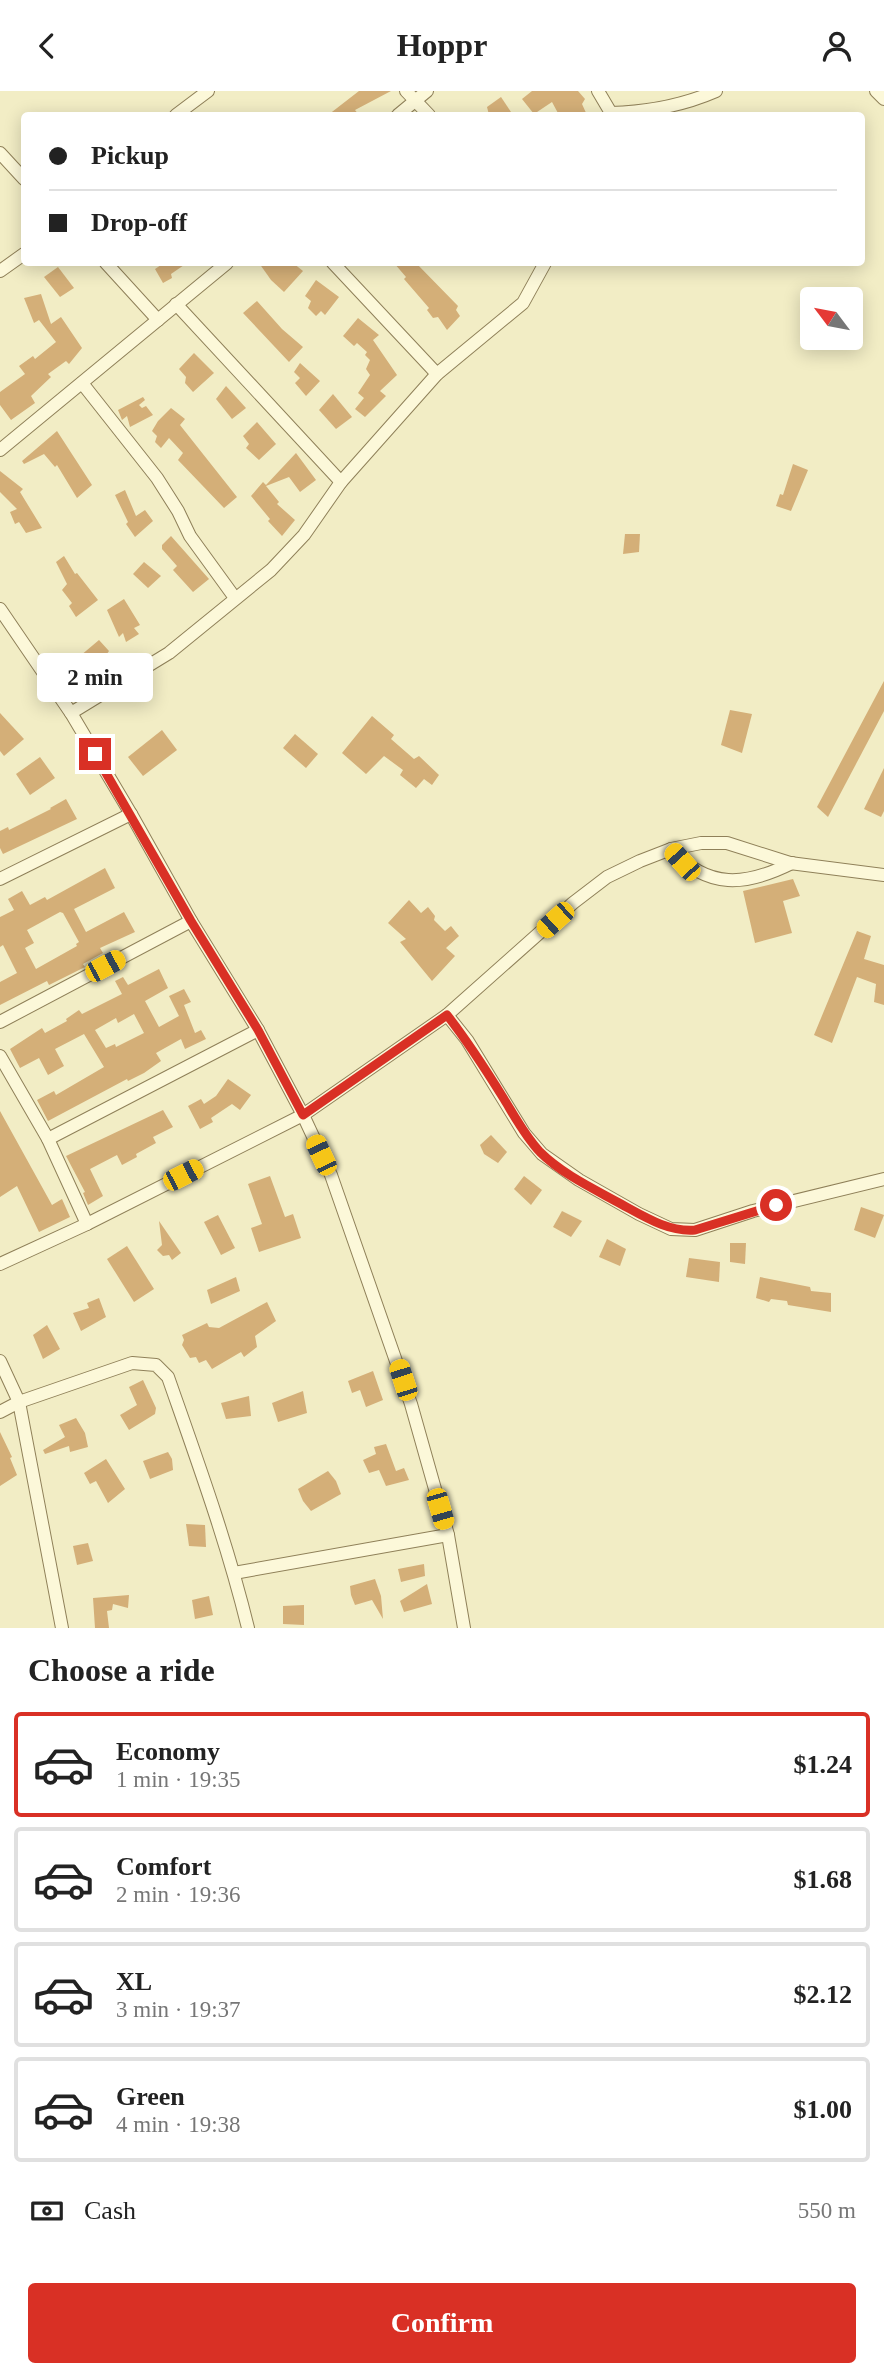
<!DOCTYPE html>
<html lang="en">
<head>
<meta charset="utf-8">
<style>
  :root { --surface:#fff; --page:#f2f2f2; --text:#222; --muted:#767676; --line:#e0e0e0; --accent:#d93025 }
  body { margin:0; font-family:Georgia,serif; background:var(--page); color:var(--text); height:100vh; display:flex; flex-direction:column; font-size:26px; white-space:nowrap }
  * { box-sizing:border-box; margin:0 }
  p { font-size:23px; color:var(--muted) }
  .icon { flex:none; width:38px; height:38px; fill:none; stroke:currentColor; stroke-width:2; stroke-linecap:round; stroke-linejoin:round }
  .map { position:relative; height:1537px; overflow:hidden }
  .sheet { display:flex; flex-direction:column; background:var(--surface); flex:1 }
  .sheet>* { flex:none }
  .top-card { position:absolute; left:21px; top:21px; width:844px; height:154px; border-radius:7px; box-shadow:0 4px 18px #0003; display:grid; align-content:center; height:154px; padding:0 28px; background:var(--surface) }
  .needle { width:46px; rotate:302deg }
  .controls { position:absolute; left:800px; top:196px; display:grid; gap:14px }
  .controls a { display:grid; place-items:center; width:63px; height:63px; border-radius:7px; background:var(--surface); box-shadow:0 4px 18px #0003; font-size:35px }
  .end { position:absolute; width:32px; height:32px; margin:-16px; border:9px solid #d93025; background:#fff; box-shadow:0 0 0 4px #fff }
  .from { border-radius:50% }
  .bubble { position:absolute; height:49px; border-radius:7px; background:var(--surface); box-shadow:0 4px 18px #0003; font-size:23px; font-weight:600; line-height:49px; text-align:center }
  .car { position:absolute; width:21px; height:42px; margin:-21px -10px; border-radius:9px; box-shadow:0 0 5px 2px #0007; background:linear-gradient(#f5c518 24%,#345 0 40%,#f5c518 0 76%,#345 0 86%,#f5c518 0) }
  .top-card b { display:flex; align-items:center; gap:24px; height:66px; font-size:26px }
  .top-card b+b { border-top:2px solid var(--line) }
  .top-card i { width:18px; height:18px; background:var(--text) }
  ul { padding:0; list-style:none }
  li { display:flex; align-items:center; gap:21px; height:105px; margin:0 14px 10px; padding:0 14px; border:4px solid var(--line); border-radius:7px }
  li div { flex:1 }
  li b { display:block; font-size:26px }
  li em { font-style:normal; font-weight:600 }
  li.current { border-color:var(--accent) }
  li>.icon { width:63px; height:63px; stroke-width:1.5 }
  h2 { padding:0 28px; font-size:32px; line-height:84px }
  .pay { display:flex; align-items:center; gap:18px; height:77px; padding:0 28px; font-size:26px }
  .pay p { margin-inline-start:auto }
  .primary-button { display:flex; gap:14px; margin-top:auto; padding:14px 28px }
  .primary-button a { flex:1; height:80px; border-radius:7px; background:var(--accent); color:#fff; font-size:28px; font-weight:600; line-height:80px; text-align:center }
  header { display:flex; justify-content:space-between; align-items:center; height:91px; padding:0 28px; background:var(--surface); font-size:32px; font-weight:600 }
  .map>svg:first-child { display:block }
  .building { fill:#d4af78; fill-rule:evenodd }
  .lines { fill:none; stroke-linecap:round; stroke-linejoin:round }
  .street-casing { stroke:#8f8059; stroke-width:14 }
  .street { stroke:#fcf8d9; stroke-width:12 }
  .route { stroke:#d93025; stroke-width:9 }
</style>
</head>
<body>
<header><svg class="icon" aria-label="back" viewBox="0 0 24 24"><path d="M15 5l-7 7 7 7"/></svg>Hoppr<svg class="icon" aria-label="person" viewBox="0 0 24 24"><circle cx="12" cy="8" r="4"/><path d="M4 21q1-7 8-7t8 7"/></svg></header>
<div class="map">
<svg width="884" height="1537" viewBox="0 0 884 1537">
  <rect width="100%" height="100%" fill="#f2edc5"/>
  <g class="building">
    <polygon points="359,0 391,0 355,19 359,24 328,24"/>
    <polygon points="532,0 578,0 585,8 582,13 587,24 559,24 552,11 534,23 522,8"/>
    <polygon points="501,6 513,24 489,24 487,16"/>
    <polygon points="164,172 187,172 171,183 172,187 163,192 155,178"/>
    <polygon points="259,172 293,172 303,180 284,201 271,189"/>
    <polygon points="394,172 416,172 458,215 456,219 460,225 447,239 438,226 433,227 427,219 429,217 404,188 406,186"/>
    <polygon points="58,176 74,197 60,206 44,186"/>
    <polygon points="316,189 339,206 325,224 321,220 316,225 308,217 311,210 305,205"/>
    <polygon points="41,203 51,233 61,226 82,257 69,273 66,270 48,283 51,286 31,305 35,312 11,329 0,314 0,301 25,283 19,275 33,265 35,268 56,251 39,229 34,232 24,207"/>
    <polygon points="257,210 282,238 303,256 289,271 243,222"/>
    <polygon points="358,227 379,244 373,249 397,284 380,300 386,305 365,326 355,318 364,307 358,302 370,284 366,278 370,269 365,264 367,261 357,252 354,255 343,245"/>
    <polygon points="194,262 214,282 193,301 185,292 186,286 179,278"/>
    <polygon points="300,272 320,290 306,305 295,292 300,287 294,281"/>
    <polygon points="226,295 246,317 232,328 216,308"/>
    <polygon points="333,303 352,326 336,338 319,319"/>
    <polygon points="143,306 145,309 139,314 142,317 146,315 153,324 130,336 127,325 122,329 118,319"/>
    <polygon points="171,317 185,328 180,334 237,406 224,417 178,369 183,362 169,347 161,357 155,351 157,345 152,340 158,330"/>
    <polygon points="257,331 276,353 259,369 246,357 249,353 243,345"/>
    <polygon points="57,340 92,394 77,407 57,374 55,376 44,363 24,373 22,370"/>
    <polygon points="296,362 316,389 300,401 289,386 266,395 279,411 277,413 295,429 282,445 268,430 270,428 251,405 263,391 266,394"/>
    <polygon points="793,373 808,379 791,420 776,415 780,403 783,404"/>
    <polygon points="0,380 23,398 20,401 42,437 26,442 19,431 15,433 10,421 17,418 0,401"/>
    <polygon points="125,399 136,425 145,419 153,430 135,446 126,433 128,431 115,404"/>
    <polygon points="625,443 640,443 639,461 623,463"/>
    <polygon points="171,445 209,488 193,501 173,479 177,475 162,458 162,454"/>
    <polygon points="64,465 75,483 77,482 98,509 76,526 69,515 72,512 62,499 67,493 56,471"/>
    <polygon points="144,471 161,485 148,497 133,483"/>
    <polygon points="124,508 140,534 134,537 139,543 126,551 123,542 119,546 107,519"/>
    <polygon points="99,549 109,560 104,567 107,570 100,577 95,574 89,578 80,565"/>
    <polygon points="884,590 884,620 828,726 817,716"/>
    <polygon points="730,619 752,623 742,662 721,654"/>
    <polygon points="0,622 24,648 4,665 0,660"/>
    <polygon points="372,625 394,644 391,648 414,668 419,665 439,684 432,694 424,688 416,697 400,684 403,679 384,665 366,683 342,662"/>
    <polygon points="162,639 177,659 143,685 128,666"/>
    <polygon points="295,643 318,663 306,677 283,657"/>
    <polygon points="40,666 55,687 30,704 16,683"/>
    <polygon points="884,677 884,720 881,726 864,718"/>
    <polygon points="66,708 77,728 3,763 0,757 0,740 8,736 9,739 51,718 50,717"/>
    <path d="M 105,777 L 115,797 L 74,818 L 86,841 L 124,821 L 135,841 L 100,857 L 103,862 L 83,873 L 85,876 L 49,894 L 47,890 L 0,914 L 0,891 L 17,882 L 3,854 L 0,856 L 0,826 L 14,819 L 8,808 L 22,800 L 30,814 L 45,806 L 47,809 ZM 60,821 L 63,822 L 79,851 L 76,853 L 77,855 L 36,878 L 25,857 L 34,852 L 27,839 Z"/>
    <polygon points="793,788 800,805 783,810 792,842 755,852 743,800"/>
    <polygon points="409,809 421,822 428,816 435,825 434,829 445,840 451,835 459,845 446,857 455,865 432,890 400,851 406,848 388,832"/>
    <polygon points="857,840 871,845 864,868 884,874 884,914 874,911 876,893 857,886 832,952 814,944"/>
    <path d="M 159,878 L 168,897 L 145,910 L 159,936 L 179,925 L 169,905 L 184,898 L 191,911 L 184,914 L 195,942 L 201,939 L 206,948 L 185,958 L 181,948 L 156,962 L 161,970 L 144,982 L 128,990 L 127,988 L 48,1030 L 37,1009 L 54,1000 L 56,1004 L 104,976 L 84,943 L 55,958 L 64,975 L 48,984 L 39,967 L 20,977 L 10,958 L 42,937 L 45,942 L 67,930 L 66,928 L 79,919 L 82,923 L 122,903 L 115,890 L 123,886 L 128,894 ZM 134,923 L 144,942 L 116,956 L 115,953 L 106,957 L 95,939 L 116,927 L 118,932 Z"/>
    <polygon points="228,988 251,1004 240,1019 232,1013 211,1027 213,1031 200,1038 188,1015 201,1008 204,1013 216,1005"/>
    <polygon points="163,1019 173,1036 153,1046 156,1052 136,1063 137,1066 122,1074 117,1064 90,1078 103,1105 88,1114 83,1102 85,1101 66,1065"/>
    <polygon points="0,1020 52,1114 62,1108 70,1126 39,1141 17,1095 0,1106"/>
    <polygon points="491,1044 507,1061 498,1072 484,1063 480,1054"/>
    <polygon points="270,1085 285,1126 293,1123 301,1147 259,1161 251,1137 262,1133 248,1093"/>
    <polygon points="524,1085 542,1099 531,1114 514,1098"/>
    <polygon points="861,1116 884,1124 875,1147 854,1139"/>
    <polygon points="562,1120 582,1130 571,1146 553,1136"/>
    <polygon points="218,1124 235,1157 221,1164 204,1131"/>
    <polygon points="159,1130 181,1162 172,1169 169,1164 163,1165 157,1159 162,1154"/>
    <polygon points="607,1148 626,1158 620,1175 599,1166"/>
    <polygon points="730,1152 746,1152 745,1173 730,1171"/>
    <polygon points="127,1155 154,1198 134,1211 107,1168"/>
    <polygon points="689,1167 720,1171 719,1191 686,1186"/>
    <polygon points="236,1186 240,1200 211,1213 207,1199"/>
    <polygon points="760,1186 810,1196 811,1200 831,1202 831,1221 788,1214 787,1210 771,1208 769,1211 756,1207"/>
    <polygon points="99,1207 106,1226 81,1240 73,1222 89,1217 87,1212"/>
    <polygon points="267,1211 276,1230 255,1245 257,1256 244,1266 241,1261 212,1278 206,1269 199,1272 196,1266 190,1267 182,1254 184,1249 182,1244 207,1232 209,1236 219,1237"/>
    <polygon points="47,1234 60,1258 43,1268 33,1244"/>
    <polygon points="373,1280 383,1309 366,1316 360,1299 352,1302 348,1290"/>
    <polygon points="143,1289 156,1317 155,1323 129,1339 120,1324 137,1314 129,1296"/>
    <polygon points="303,1300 307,1322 278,1331 272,1312"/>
    <polygon points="249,1305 251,1325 226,1328 221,1312"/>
    <polygon points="76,1327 85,1342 88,1356 70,1361 69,1355 45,1363 43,1359 65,1346 59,1334"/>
    <polygon points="0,1341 12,1366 10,1367 17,1384 0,1395"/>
    <polygon points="386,1353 396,1380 404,1377 409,1389 386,1395 379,1379 369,1382 363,1369 376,1363 374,1356"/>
    <polygon points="168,1361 172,1368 173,1379 150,1388 143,1370"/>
    <polygon points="106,1368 125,1398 108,1412 96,1390 90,1393 84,1382"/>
    <polygon points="328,1380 336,1390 341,1403 311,1420 303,1410 298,1398"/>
    <polygon points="186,1433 205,1434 206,1456 189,1455"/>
    <polygon points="88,1452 93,1470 77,1474 73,1455"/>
    <polygon points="424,1473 425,1485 401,1491 398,1478"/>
    <polygon points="375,1488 381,1505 383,1528 372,1509 355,1514 351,1504 350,1495"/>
    <polygon points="427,1493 432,1513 404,1521 400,1510"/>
    <polygon points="129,1504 128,1517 113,1513 112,1519 107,1520 109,1537 95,1537 93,1507"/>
    <polygon points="209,1505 213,1524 195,1528 192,1509"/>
    <polygon points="304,1514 304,1534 283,1533 283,1515"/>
  </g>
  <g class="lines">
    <g class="street-casing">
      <g id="street">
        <polyline points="406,0 429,24"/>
        <polyline points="598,0 611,22"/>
        <polyline points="876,0 884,8"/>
        <path d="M 611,22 C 647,21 684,14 716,0"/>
        <polyline points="176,24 208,0"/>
        <polyline points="398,24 427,0"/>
        <polyline points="0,62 24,88"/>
        <polyline points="106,172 158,229"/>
        <polyline points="333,172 437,283"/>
        <polyline points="0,180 24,163"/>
        <polyline points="176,213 341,391"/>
        <polyline points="82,292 157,387 178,420 190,445 235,507"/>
        <polyline points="0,359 227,172"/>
        <polyline points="0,518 71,622 131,723 191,830 258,939 303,1024 331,1084 411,1313 448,1444 464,1537"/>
        <polyline points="71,622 169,562 271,479 304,444 341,391 437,283 523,212 545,172"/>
        <path d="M 671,758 C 708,799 746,795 792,772"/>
        <polyline points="0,788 131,723"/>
        <polyline points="447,924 467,949 524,1042 542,1063 579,1089 639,1123 671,1138 695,1139 753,1120 884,1088"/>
        <polyline points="0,931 191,830"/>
        <polyline points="0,965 48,1048 87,1133"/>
        <polyline points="48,1048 258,939"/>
        <polyline points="0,1173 87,1133 303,1024 447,924 573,812 607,786 640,770 671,758 701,752 727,752 790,772 884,784"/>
        <polyline points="0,1270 19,1311 62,1537"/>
        <path d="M 0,1321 L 19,1311 L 132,1272 L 156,1274 L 168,1286 C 197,1369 227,1451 248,1537"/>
        <polyline points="234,1482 448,1444"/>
      </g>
    </g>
    <use href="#street" class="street"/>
  </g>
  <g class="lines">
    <path class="route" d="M 95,663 L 191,830 L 258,939 L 303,1024 L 447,924 C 468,951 486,979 504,1008 C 515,1026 525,1045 540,1061 C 562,1083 594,1098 621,1113 C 645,1126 668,1141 695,1139 L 776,1114"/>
  </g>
</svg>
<div class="controls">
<a><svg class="needle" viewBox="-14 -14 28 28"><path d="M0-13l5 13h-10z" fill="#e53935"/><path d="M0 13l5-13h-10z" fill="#767676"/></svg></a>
</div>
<i class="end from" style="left:776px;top:1114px"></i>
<i class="end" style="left:95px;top:663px"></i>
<div class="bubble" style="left:37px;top:562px;width:116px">2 min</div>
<i class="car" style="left:682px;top:771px;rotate:318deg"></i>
<i class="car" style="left:555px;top:829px;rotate:228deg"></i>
<i class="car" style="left:105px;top:875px;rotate:62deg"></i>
<i class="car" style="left:321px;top:1064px;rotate:335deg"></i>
<i class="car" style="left:183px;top:1084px;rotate:63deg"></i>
<i class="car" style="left:403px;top:1289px;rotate:342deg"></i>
<i class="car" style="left:440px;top:1418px;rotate:164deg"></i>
<div class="top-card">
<b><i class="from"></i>Pickup</b>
<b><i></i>Drop-off</b>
</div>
</div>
<section class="sheet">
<h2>Choose a ride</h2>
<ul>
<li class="current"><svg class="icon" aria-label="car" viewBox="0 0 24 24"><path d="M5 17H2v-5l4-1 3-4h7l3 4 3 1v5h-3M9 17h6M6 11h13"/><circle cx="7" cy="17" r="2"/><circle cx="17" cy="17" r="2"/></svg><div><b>Economy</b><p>1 min · 19:35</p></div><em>$1.24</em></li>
<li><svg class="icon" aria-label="car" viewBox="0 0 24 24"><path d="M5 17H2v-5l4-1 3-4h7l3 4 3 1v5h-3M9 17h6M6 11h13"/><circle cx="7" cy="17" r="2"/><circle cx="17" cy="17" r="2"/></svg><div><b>Comfort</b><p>2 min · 19:36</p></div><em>$1.68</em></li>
<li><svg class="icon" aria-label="car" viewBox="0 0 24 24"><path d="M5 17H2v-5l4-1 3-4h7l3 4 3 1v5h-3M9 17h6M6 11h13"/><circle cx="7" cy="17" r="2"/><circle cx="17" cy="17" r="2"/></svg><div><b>XL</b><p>3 min · 19:37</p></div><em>$2.12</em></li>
<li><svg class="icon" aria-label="car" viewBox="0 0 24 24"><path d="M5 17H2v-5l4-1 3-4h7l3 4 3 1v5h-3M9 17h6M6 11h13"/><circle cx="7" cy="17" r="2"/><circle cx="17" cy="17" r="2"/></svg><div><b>Green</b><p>4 min · 19:38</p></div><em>$1.00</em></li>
</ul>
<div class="pay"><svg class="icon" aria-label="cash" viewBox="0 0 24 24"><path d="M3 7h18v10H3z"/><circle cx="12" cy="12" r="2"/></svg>Cash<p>550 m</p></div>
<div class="primary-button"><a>Confirm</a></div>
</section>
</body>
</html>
